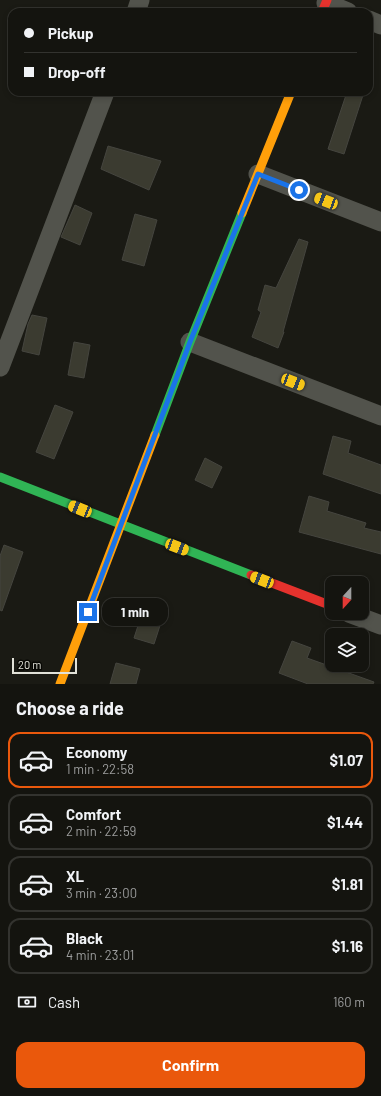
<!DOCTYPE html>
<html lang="en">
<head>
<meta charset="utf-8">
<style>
  :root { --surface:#14140f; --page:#1d1d18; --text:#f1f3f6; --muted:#9d9e9e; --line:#33332f; --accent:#ea580c }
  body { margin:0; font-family:Barlow,sans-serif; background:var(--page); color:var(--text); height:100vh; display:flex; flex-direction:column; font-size:15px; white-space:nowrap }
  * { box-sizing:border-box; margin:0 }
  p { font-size:13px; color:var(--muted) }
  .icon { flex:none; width:22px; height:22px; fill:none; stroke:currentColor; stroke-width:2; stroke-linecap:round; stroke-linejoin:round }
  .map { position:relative; height:684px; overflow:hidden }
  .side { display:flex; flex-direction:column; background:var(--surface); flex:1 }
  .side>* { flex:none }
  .banner { position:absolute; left:8px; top:8px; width:365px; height:88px; border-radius:12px; box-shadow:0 2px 6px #0003,0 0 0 1px var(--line); display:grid; align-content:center; height:88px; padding:0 16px; background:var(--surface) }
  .needle { width:26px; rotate:201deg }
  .tools { position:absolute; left:325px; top:576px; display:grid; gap:8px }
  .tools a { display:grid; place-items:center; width:44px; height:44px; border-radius:8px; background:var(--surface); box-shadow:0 2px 6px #0003,0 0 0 1px var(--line); font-size:20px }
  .scale { position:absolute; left:12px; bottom:10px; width:65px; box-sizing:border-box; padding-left:4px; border:2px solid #e1e1d8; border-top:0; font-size:11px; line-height:14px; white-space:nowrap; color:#e1e1d8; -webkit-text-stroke:3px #070703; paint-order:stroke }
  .end { position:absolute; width:18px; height:18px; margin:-9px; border:5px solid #1a73e8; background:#fff; box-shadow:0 0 0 2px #fff }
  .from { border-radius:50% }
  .bubble { position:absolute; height:28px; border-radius:12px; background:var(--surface); box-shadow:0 2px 6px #0003,0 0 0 1px var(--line); font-size:13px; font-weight:700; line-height:28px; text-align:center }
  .car { position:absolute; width:12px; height:24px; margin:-12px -6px; border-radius:5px; box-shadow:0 0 3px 1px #0007; background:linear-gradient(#f5c518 24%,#345 0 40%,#f5c518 0 76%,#345 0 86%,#f5c518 0) }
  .banner b { display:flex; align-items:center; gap:14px; height:38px; font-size:15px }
  .banner b+b { border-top:1px solid var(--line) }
  .banner i { width:10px; height:10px; background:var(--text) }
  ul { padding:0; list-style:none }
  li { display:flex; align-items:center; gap:12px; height:56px; margin:0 8px 6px; padding:0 8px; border:2px solid var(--line); border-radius:12px }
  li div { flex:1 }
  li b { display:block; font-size:15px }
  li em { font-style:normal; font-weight:700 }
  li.active { border-color:var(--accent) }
  li>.icon { width:36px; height:36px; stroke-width:1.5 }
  h2 { padding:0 16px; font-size:18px; line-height:48px }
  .pay { display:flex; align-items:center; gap:10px; height:44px; padding:0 16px; font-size:15px }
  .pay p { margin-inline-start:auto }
  .cta { display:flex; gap:8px; margin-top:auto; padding:8px 16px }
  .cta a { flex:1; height:46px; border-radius:12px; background:var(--accent); color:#fff; font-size:16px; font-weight:700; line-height:46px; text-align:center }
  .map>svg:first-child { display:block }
  .building { fill:#3b3b30; stroke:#45453f }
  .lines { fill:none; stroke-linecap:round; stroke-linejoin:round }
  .street { stroke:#52534c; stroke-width:19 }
  .fast { stroke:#30b455; stroke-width:9 }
  .slow { stroke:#ff9f0a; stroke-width:9 }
  .jam { stroke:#e5322d; stroke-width:9 }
  .route { stroke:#1a73e8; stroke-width:5 }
</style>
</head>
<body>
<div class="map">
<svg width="381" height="684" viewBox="0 0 381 684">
  <rect width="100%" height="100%" fill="#1a1a14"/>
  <g class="building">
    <polygon points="347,92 364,92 344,154 328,149"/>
    <polygon points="108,146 161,161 149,190 101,169"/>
    <polygon points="75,205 92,213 80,245 61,237"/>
    <polygon points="135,214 157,220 144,266 122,260"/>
    <polygon points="299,239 308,242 283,332 284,332 278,348 252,337 261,312 258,310 265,285 276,288"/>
    <polygon points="32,315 47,318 39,355 22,351 28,324"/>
    <polygon points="74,342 90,345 84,378 68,375"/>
    <polygon points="55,405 73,412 54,459 36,452"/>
    <polygon points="333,436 351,441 348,453 381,465 381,494 323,474"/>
    <polygon points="205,458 222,467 212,488 195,480"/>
    <polygon points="309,496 329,502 327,511 366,523 364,528 381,532 381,554 299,532"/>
    <polygon points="4,545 23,552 2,611 0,610 0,556"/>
    <polygon points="146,601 166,607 154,644 134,638"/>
    <polygon points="292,641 311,648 307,658 374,682 373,684 308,684 279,673"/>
    <polygon points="116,663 140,669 136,684 110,684"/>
  </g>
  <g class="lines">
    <g class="street">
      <polyline points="326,3 348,12"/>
      <polyline points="136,12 140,0"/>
      <polyline points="369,20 381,25"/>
      <polyline points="258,174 381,222"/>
      <polyline points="190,342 381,416"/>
      <polyline points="0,367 105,92"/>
      <polyline points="349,613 381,625"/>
    </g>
    <g class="fast">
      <polyline points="155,435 190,342 242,213"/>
      <polyline points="0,477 251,575"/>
    </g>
    <g class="slow">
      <polyline points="242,213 291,92"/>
      <polyline points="60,684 155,435"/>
    </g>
    <g class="jam">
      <polyline points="322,12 327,0"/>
      <polyline points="251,575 332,606"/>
    </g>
  </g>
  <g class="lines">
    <polyline class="route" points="88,612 190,342 258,174 299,190"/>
  </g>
</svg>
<div class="tools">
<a><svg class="needle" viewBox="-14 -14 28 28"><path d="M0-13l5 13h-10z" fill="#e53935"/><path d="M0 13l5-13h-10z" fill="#9d9e9e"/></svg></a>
<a><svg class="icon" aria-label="layers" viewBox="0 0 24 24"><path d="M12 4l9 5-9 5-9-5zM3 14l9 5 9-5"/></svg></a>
</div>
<div class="scale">20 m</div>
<i class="end from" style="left:299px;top:190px"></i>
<i class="end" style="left:88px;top:612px"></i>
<div class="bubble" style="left:102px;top:598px;width:66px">1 min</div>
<i class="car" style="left:326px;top:201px;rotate:291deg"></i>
<i class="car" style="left:293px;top:382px;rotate:111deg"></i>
<i class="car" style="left:80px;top:509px;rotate:292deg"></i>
<i class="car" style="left:177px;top:547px;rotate:111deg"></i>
<i class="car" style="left:262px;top:580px;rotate:291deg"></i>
<div class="banner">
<b><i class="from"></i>Pickup</b>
<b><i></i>Drop-off</b>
</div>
</div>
<section class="side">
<h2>Choose a ride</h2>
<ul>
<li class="active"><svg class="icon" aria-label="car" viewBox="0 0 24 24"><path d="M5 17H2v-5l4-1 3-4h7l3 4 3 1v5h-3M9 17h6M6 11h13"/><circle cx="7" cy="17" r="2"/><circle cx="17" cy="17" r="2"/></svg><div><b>Economy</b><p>1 min · 22:58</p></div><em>$1.07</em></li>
<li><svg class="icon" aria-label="car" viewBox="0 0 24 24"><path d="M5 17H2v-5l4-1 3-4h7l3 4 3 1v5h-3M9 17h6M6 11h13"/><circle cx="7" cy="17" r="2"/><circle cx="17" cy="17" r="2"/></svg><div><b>Comfort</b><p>2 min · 22:59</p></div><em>$1.44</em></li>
<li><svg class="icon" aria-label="car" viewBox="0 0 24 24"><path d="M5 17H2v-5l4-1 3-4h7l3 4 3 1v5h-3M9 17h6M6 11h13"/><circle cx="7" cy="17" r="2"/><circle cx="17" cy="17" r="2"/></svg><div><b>XL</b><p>3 min · 23:00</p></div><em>$1.81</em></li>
<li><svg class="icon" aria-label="car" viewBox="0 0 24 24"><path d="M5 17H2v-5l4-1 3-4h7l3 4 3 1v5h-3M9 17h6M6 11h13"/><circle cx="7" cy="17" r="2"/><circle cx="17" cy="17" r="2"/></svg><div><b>Black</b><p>4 min · 23:01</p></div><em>$1.16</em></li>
</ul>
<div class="pay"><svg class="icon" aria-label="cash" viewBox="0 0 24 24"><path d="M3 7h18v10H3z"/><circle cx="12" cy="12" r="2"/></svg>Cash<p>160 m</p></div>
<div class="cta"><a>Confirm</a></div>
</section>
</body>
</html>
